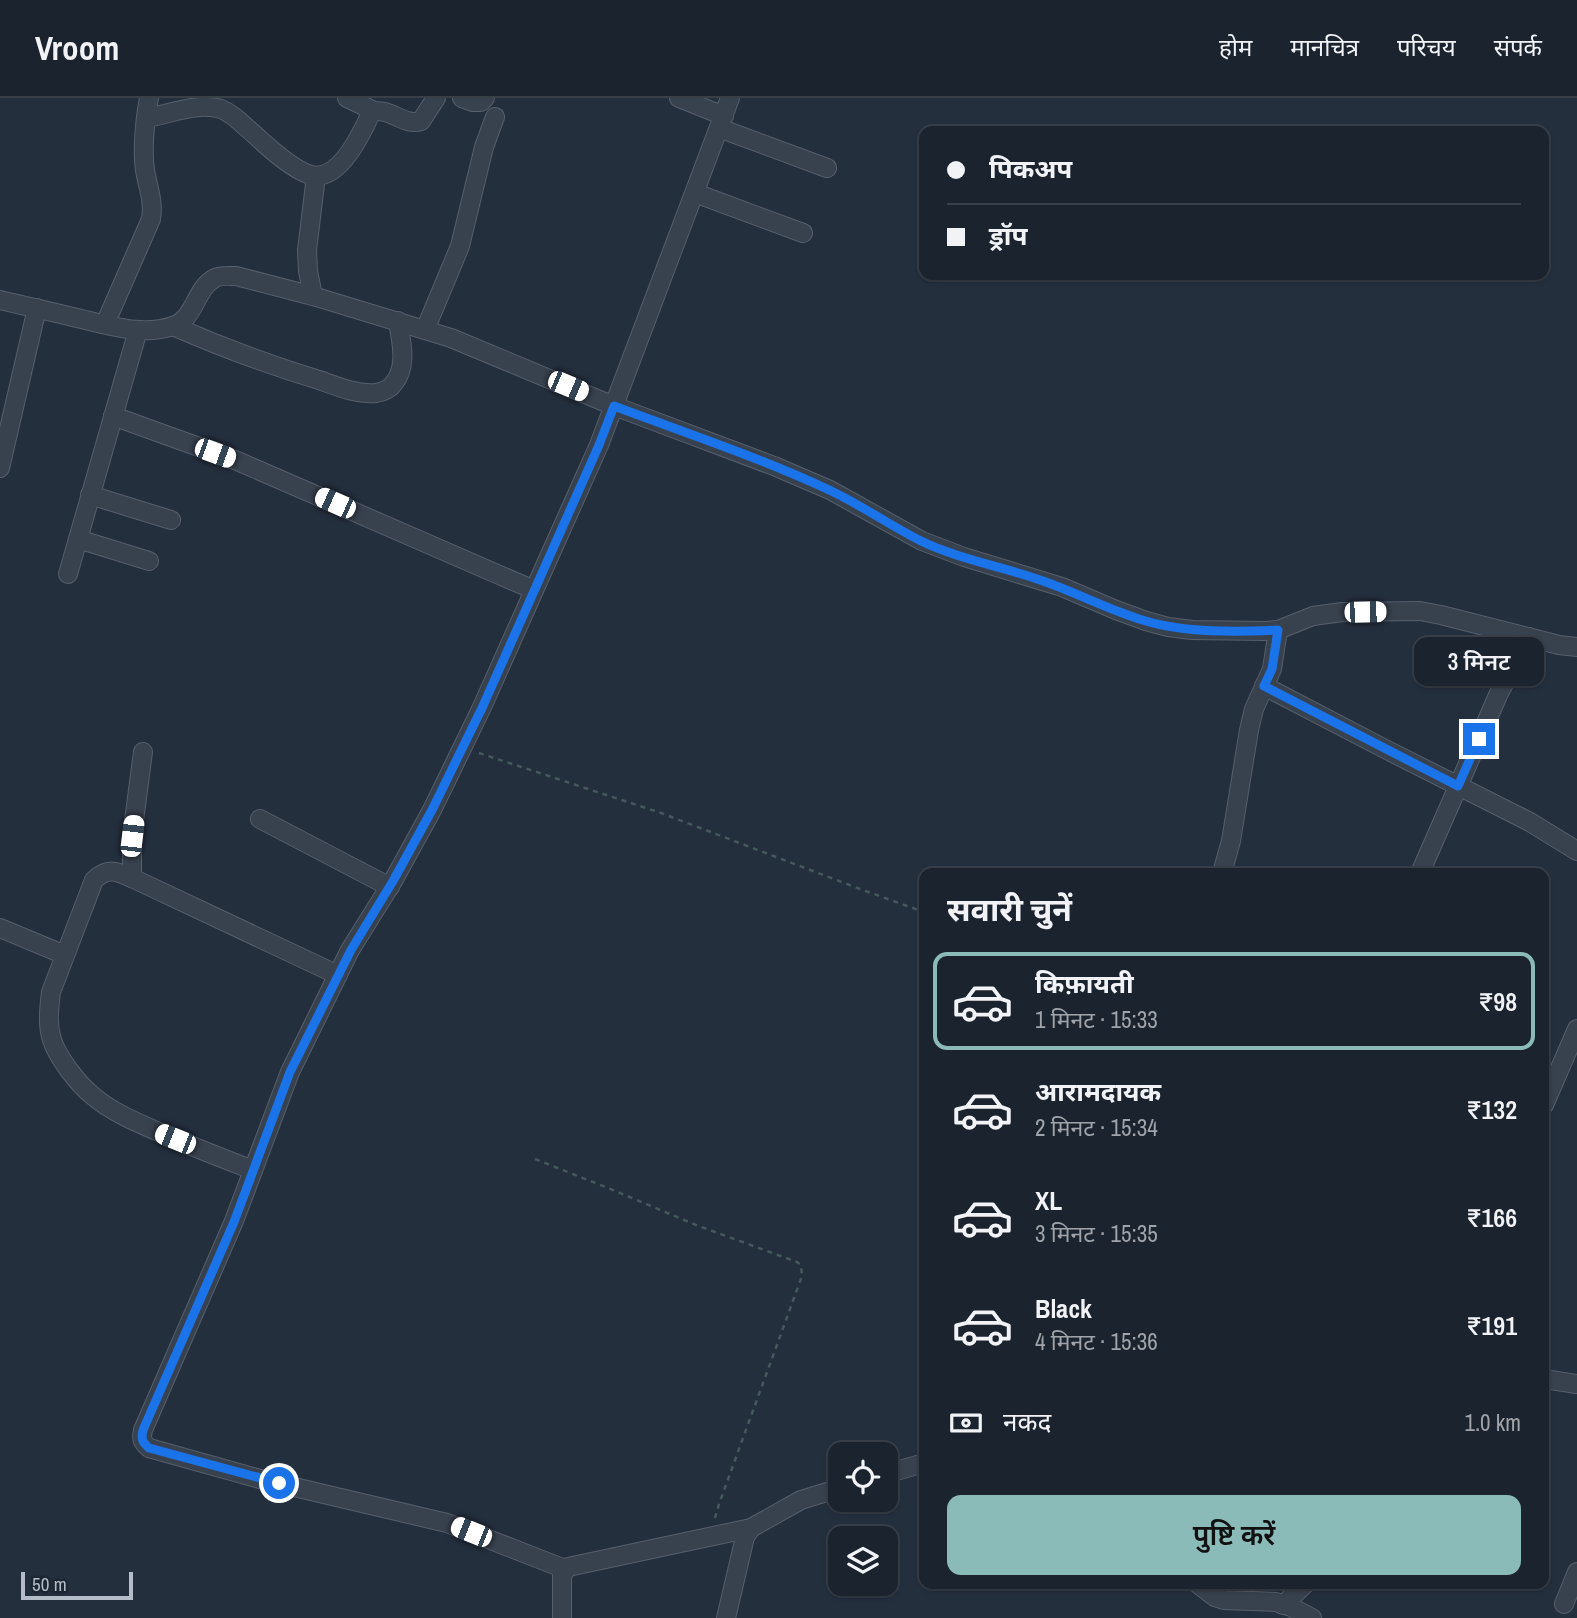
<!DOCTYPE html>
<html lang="hi">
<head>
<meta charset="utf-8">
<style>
  :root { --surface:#1b232e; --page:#242b36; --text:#f1f3f6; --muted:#a0a4aa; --line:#39404a; --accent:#8bbbb9 }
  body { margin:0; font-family:"Archivo Narrow","Noto Sans Devanagari",sans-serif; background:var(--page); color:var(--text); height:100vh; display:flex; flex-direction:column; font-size:26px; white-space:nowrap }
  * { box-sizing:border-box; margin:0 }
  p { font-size:23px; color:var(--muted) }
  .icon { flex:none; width:38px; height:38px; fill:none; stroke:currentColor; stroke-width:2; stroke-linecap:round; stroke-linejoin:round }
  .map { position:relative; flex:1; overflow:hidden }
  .side { position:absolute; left:919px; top:770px; width:630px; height:721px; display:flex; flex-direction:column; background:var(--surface); border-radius:14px; box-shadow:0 2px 5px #0004,0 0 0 2px var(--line) }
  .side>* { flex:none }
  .guide { position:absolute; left:919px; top:28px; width:630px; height:154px; border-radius:14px; box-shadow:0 2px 5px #0004,0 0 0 2px var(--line); display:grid; align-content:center; height:154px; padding:0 28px; background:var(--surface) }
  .tools { position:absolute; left:828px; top:1344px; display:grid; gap:14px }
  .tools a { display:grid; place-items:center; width:70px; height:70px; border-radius:14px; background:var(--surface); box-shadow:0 2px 5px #0004,0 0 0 2px var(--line); font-size:35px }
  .scale { position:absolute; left:21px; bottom:18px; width:112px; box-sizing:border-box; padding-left:7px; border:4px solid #b4bcc9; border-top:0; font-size:19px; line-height:24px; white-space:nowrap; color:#b4bcc9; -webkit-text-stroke:5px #1d2633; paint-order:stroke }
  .end { position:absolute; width:32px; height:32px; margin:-16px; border:9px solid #1a73e8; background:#fff; box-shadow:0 0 0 4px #fff }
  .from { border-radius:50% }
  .bubble { position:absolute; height:49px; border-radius:14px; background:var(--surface); box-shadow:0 2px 5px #0004,0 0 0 2px var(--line); font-size:23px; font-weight:600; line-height:49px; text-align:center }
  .car { position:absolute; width:21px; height:42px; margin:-21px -10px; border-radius:9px; box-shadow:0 0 5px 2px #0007; background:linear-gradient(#fff 24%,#345 0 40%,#fff 0 76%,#345 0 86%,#fff 0) }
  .guide b { display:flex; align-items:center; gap:24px; height:66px; font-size:26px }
  .guide b+b { border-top:2px solid var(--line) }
  .guide i { width:18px; height:18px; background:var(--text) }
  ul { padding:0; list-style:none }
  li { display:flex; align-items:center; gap:21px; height:98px; margin:0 14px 10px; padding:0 14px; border:4px solid transparent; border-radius:14px }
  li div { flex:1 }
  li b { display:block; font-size:26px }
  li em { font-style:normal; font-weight:600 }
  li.selected { border-color:var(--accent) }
  li>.icon { width:63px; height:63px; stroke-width:1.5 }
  h2 { padding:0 28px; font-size:32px; line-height:84px }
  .pay { display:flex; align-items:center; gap:18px; height:77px; padding:0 28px; font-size:26px }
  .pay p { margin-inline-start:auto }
  .button { display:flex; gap:14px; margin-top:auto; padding:14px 28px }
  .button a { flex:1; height:80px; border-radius:14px; background:var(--accent); color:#111; font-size:28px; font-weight:600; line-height:80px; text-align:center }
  header { display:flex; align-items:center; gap:42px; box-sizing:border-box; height:98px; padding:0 35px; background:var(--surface); border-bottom:2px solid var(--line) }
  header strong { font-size:33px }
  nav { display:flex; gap:38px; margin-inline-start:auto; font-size:24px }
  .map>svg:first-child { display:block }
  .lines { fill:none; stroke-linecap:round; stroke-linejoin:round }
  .minor-casing { stroke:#565f6c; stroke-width:20 }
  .path { stroke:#44595c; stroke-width:2.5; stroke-dasharray:5 5; stroke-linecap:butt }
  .minor { stroke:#38414e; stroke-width:18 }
  .route { stroke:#1a73e8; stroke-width:9 }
</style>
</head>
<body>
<header>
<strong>Vroom</strong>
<nav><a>होम</a><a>मानचित्र</a><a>परिचय</a><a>संपर्क</a></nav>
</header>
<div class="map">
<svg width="1577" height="1520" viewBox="0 0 1577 1520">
  <rect width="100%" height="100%" fill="#242f3e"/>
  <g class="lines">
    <g class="minor-casing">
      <g id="minor">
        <polyline points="347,0 374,13"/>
        <polyline points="462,0 473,4 481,4 485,0"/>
        <polyline points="679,0 724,18"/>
        <path d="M 147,20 C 170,16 197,4 221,11 C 234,16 244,28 255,37 C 269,50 293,72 311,77 C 339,84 362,35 371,15 C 388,7 403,29 421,23 L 436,0"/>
        <polyline points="719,30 827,70"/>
        <polyline points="695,95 803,135"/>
        <polyline points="313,198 308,173 307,152 316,78"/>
        <path d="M 0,202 C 24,208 49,213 73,219 C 104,226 141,239 173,228 C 196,220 195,190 215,180 C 221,177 229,178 236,178 L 313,198 L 451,240 L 614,308 L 774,368 L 830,392 L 922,443 L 964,459 L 1062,489 L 1116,512 L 1146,523 L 1168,529 L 1192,532 L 1265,533 L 1278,532 L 1313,518 L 1342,514 L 1420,513 L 1441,517 L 1559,547 L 1577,549"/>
        <path d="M 105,226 L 151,121 C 154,103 148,90 145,72 C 142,53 145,20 149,0"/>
        <path d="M 173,228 C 221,249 269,267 319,282 C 336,288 357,297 376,295 C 382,294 390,291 394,285 C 408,268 401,243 398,223"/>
        <polyline points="425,232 460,148 484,49 495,19"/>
        <polyline points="113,318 235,362 534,492"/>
        <polyline points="0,370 37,210"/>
        <polyline points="90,397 171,422"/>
        <polyline points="78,441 149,463"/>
        <polyline points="68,476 138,232"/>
        <polyline points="1264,588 1387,652 1530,724 1577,753"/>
        <polyline points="143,654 132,738 132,780 338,877"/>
        <polyline points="260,721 390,789"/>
        <polyline points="1222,775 1231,743 1249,632 1254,611 1272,571 1278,532"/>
        <polyline points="1420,775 1499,595 1529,539"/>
        <path d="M 132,780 C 116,773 108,769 94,782 L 51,894 C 49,911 47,926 52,942 C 58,960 78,986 93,998 C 114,1016 143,1027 168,1038 C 196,1050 224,1061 253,1072"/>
        <polyline points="0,830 65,857"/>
        <polyline points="1544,1007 1577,931"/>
        <polyline points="1544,1281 1577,1286"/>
        <polyline points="886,1376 924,1365"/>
        <path d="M 565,1471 L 447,1425 L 260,1381 L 149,1350 C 142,1344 141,1341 143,1332 L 234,1123 L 290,974 L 350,852 L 393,783 L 432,712 L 482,609 L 599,347 L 730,0"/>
        <polyline points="1198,1486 1215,1499 1224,1502 1276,1504 1291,1509 1312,1520"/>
        <polyline points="1564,1506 1577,1474"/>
        <polyline points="1283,1507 1305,1486"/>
        <polyline points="562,1520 562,1477 568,1469 751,1430"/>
        <polyline points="726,1520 745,1439 751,1430 801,1402 840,1390"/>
      </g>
    </g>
    <g class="path">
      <polyline points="479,655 661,715 860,791 924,814"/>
      <polyline points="535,1061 613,1092 696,1127 797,1164 801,1167 802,1178 719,1406 715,1420"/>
    </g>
    <use href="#minor" class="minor"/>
  </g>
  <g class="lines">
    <path class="route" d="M 279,1385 L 149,1350 C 142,1344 141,1341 143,1332 L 234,1124 L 290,974 L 351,852 L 393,783 L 432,712 L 482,610 L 599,347 L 614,308 C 686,335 758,359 827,391 C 860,406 889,427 921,443 C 956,460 999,468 1037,481 C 1074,493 1108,512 1146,523 C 1185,535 1237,534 1278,532 L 1272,571 L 1264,588 L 1458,688 L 1479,641"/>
  </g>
</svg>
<div class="tools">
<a><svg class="icon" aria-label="locate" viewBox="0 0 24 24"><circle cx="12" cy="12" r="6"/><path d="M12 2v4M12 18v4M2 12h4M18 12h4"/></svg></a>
<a><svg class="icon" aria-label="layers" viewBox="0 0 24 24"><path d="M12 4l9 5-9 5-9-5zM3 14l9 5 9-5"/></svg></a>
</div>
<div class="scale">50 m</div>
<i class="end from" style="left:279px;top:1385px"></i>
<i class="end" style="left:1479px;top:641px"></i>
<div class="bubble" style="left:1414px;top:539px;width:130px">3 मिनट</div>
<i class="car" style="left:568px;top:288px;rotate:113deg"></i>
<i class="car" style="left:215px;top:355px;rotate:110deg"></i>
<i class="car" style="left:335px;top:405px;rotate:294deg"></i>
<i class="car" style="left:1365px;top:514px;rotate:89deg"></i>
<i class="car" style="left:132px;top:738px;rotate:7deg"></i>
<i class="car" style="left:175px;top:1041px;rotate:292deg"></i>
<i class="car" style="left:471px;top:1434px;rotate:292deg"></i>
<div class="guide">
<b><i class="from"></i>पिकअप</b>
<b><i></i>ड्रॉप</b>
</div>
<section class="side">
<h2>सवारी चुनें</h2>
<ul>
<li class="selected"><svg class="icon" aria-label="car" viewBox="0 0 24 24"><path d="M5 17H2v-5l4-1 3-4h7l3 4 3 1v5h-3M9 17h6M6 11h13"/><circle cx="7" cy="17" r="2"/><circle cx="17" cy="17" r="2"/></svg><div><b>किफ़ायती</b><p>1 मिनट · 15:33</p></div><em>₹98</em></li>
<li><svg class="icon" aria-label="car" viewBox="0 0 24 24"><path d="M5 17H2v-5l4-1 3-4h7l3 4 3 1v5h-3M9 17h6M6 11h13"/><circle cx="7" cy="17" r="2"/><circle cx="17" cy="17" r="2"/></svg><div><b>आरामदायक</b><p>2 मिनट · 15:34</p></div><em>₹132</em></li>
<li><svg class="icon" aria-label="car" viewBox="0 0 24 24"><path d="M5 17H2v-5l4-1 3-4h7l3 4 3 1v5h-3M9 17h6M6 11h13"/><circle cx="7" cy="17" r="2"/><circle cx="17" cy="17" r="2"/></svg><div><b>XL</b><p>3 मिनट · 15:35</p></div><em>₹166</em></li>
<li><svg class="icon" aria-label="car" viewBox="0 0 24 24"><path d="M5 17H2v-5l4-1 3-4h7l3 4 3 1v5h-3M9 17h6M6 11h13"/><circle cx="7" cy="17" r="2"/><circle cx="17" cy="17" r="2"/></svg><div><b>Black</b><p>4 मिनट · 15:36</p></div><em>₹191</em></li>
</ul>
<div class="pay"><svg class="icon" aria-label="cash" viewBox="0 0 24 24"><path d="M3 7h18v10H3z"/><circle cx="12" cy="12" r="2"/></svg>नकद<p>1.0 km</p></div>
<div class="button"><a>पुष्टि करें</a></div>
</section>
</div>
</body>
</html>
